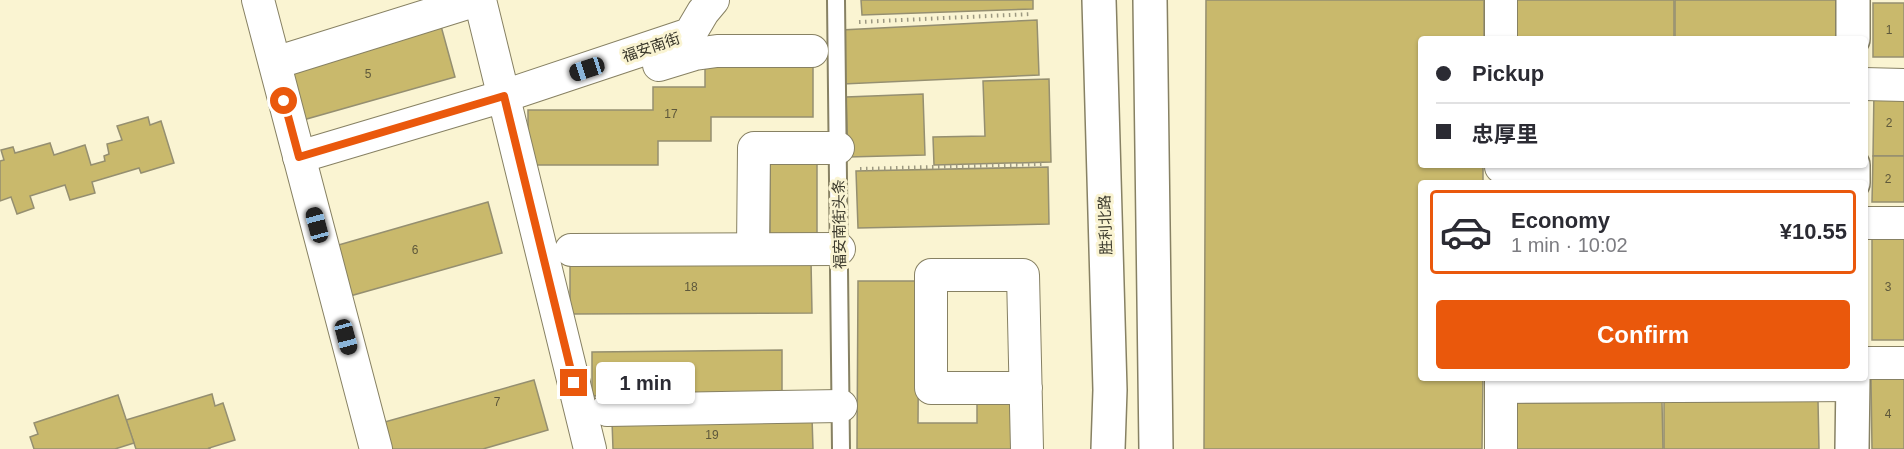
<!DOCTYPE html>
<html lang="en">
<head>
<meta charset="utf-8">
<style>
  :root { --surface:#fff; --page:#f2f2f3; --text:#2b2b33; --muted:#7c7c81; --line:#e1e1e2; --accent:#ea580c }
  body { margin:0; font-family:Helvetica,"Noto Sans SC",sans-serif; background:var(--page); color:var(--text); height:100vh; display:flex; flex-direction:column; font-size:22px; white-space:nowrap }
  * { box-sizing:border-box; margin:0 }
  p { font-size:20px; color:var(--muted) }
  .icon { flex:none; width:33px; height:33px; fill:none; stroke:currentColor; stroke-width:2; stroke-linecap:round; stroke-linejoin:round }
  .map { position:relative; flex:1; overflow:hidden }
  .sheet { position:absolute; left:1418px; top:180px; width:450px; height:201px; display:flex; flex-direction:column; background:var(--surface); border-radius:6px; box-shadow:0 2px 4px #0004 }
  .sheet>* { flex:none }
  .hud { position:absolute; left:1418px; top:36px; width:450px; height:132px; border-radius:6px; box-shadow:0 2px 4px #0004; display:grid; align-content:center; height:132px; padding:0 18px; background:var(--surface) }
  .end { position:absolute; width:27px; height:27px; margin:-14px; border:8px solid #ea580c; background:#fff; box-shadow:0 0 0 3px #fff }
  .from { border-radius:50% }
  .bubble { position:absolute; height:42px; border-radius:6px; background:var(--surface); box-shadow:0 2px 4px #0004; font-size:20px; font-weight:700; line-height:42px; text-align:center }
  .car { position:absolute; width:18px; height:36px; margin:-18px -9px; border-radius:8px; box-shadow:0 0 4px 2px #0007; background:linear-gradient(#222 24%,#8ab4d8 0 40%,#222 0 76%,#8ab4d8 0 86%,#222 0) }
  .hud b { display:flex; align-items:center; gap:21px; height:57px; font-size:22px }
  .hud b+b { border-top:2px solid var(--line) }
  .hud i { width:15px; height:15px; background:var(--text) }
  ul { padding:10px 0 0; list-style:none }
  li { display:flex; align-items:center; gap:18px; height:84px; margin:0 12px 9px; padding:0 6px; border:3px solid transparent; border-radius:6px }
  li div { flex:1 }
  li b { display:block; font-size:22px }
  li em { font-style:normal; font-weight:700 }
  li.active { border-color:var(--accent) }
  li>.icon { width:54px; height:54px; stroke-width:1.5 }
  .primary-button { display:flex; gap:12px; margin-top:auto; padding:12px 18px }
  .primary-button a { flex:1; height:69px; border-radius:6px; background:var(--accent); color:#fff; font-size:24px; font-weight:700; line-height:69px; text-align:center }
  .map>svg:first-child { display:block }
  .building { fill:#c9b96c; stroke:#958f70; stroke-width:1.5 }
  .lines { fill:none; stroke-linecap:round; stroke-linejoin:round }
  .lane-casing { stroke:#878163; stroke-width:20 }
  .street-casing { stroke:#878163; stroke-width:34 }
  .secondary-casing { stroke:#878163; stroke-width:36 }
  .highway-casing { stroke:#878163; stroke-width:36 }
  .path { stroke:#9c9880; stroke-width:4; stroke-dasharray:1.5 4.5; stroke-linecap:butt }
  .lane { stroke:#fff; stroke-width:16 }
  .street { stroke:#fff; stroke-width:32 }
  .secondary { stroke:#fff; stroke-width:33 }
  .highway { stroke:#fff; stroke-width:33 }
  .route { stroke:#ea580c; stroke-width:8 }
  .labels { text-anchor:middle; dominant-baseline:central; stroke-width:6; stroke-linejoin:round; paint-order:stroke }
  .number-label { font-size:12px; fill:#5e583b }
  .street-label { font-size:15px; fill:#3a382b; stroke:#faf4d2 }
</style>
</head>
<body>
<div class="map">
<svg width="1904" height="449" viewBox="0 0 1904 449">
  <rect width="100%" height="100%" fill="#faf4d2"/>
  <g class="building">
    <polygon points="861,0 1033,0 1033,9 862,15"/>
    <polygon points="1206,0 1484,0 1484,39 1420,39 1420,165 1483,165 1483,183 1420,183 1420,378 1483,378 1482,449 1204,449"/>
    <rect x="1506" y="0" width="168" height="39"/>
    <rect x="1675" y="0" width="167" height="39"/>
    <rect x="1873" y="3" width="31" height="54"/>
    <polygon points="1037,20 1039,75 843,84 841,30"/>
    <polygon points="441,26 455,77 296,122 281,72"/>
    <polygon points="705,59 813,59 813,117 711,117 711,141 658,141 658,165 528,165 528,110 653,110 653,87 705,87"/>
    <polygon points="1049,79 1051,162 934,165 933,137 985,136 983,81"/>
    <polygon points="1874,89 1904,90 1904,156 1873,156"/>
    <polygon points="923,94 925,155 848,157 846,97"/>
    <polygon points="148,117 150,125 161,121 174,163 141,173 139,168 92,182 95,193 70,200 65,185 30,196 34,208 17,214 11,197 0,201 0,161 4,160 1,150 13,147 15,153 50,143 54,155 85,145 91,165 105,161 104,156 109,154 107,144 122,140 117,126"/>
    <polygon points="1873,156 1904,156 1904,202 1872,202"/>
    <polygon points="770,162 817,163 817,239 770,239"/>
    <polygon points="1048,167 1049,224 858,228 856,171"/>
    <polygon points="488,202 502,253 343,298 328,248"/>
    <rect x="1872" y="234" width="32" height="106"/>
    <polygon points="811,260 812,313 570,314 570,262"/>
    <polygon points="858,281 919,281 918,423 977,423 977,399 1017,399 1017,449 857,449"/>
    <polygon points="782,350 782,394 592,396 592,352"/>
    <polygon points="1871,378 1904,378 1904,449 1872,449"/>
    <polygon points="534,380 548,430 483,449 381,449 374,425"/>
    <polygon points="212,394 215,406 223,403 235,440 209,448 210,449 136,449 126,420"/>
    <polygon points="118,395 134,443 115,449 34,449 30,437 38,434 34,423"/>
    <polygon points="1818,401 1819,449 1664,449 1664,402"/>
    <polygon points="1662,402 1663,449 1508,449 1508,403"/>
    <polygon points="812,417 813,449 613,449 612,421"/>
  </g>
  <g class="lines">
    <g class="lane-casing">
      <polyline id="lane" points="836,0 841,449"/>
    </g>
    <g class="street-casing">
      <g id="street">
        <polyline points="258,0 376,449"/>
        <polyline points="480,0 590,449"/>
        <polyline points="1501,0 1501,39"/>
        <polyline points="275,63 477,0"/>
        <polyline points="659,65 695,54 717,51 812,51"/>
        <polyline points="1864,84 1904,85"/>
        <polyline points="299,157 504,96 690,34 703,12 713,0"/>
        <polyline points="1501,167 1853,166"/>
        <polyline points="1864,223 1904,223"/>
        <polyline points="753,249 754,148 838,148"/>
        <polyline points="571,250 839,249"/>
        <polyline points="1864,363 1904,363"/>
        <polyline points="1501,378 1501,449"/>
        <polyline points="1501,387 1853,385"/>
        <polyline points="1026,388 931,388 931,275 1023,275 1027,449"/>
        <polyline points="607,410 841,406"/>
      </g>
    </g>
    <g class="secondary-casing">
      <g id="secondary">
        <polyline points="1853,0 1853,39"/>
        <polyline points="1853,165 1853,183"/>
        <polyline points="1852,449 1853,378"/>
      </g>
    </g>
    <g class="highway-casing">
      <g id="highway">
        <polyline points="1099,0 1110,390 1108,449"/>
        <polyline points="1150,0 1156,449"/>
      </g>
    </g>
    <g class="path">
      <polyline points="859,22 1031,14"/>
      <polyline points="860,169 1044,164"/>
    </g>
    <use href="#lane" class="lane"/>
    <use href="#street" class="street"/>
    <use href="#secondary" class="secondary"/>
    <use href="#highway" class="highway"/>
  </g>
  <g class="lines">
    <polyline class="route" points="284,101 299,157 504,96 574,383"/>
  </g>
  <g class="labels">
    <g class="number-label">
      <text x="1889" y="30">1</text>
      <text x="368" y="74">5</text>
      <text x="671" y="114">17</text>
      <text x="1889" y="123">2</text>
      <text x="1888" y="179">2</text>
      <text x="415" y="250">6</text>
      <text x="691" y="287">18</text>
      <text x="1888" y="287">3</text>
      <text x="497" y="402">7</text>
      <text x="1888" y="414">4</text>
      <text x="712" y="435">19</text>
    </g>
    <g class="street-label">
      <text transform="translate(651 47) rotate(-19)">福安南街</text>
      <text transform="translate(839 224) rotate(-91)">福安南街头条</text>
      <text transform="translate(1105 225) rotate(-92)">胜利北路</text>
    </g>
  </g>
</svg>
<i class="end from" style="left:284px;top:101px"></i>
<i class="end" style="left:574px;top:383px"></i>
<div class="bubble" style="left:596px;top:362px;width:99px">1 min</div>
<i class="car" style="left:587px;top:69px;rotate:252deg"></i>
<i class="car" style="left:317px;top:225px;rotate:345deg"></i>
<i class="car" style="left:346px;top:337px;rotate:165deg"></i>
<div class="hud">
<b><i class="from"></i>Pickup</b>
<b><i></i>忠厚里</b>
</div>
<section class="sheet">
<ul>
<li class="active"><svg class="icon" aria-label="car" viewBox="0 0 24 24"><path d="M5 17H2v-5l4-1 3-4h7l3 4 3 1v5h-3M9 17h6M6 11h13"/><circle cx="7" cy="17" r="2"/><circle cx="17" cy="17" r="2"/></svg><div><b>Economy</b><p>1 min · 10:02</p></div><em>¥10.55</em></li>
</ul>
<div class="primary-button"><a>Confirm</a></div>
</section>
</div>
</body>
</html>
